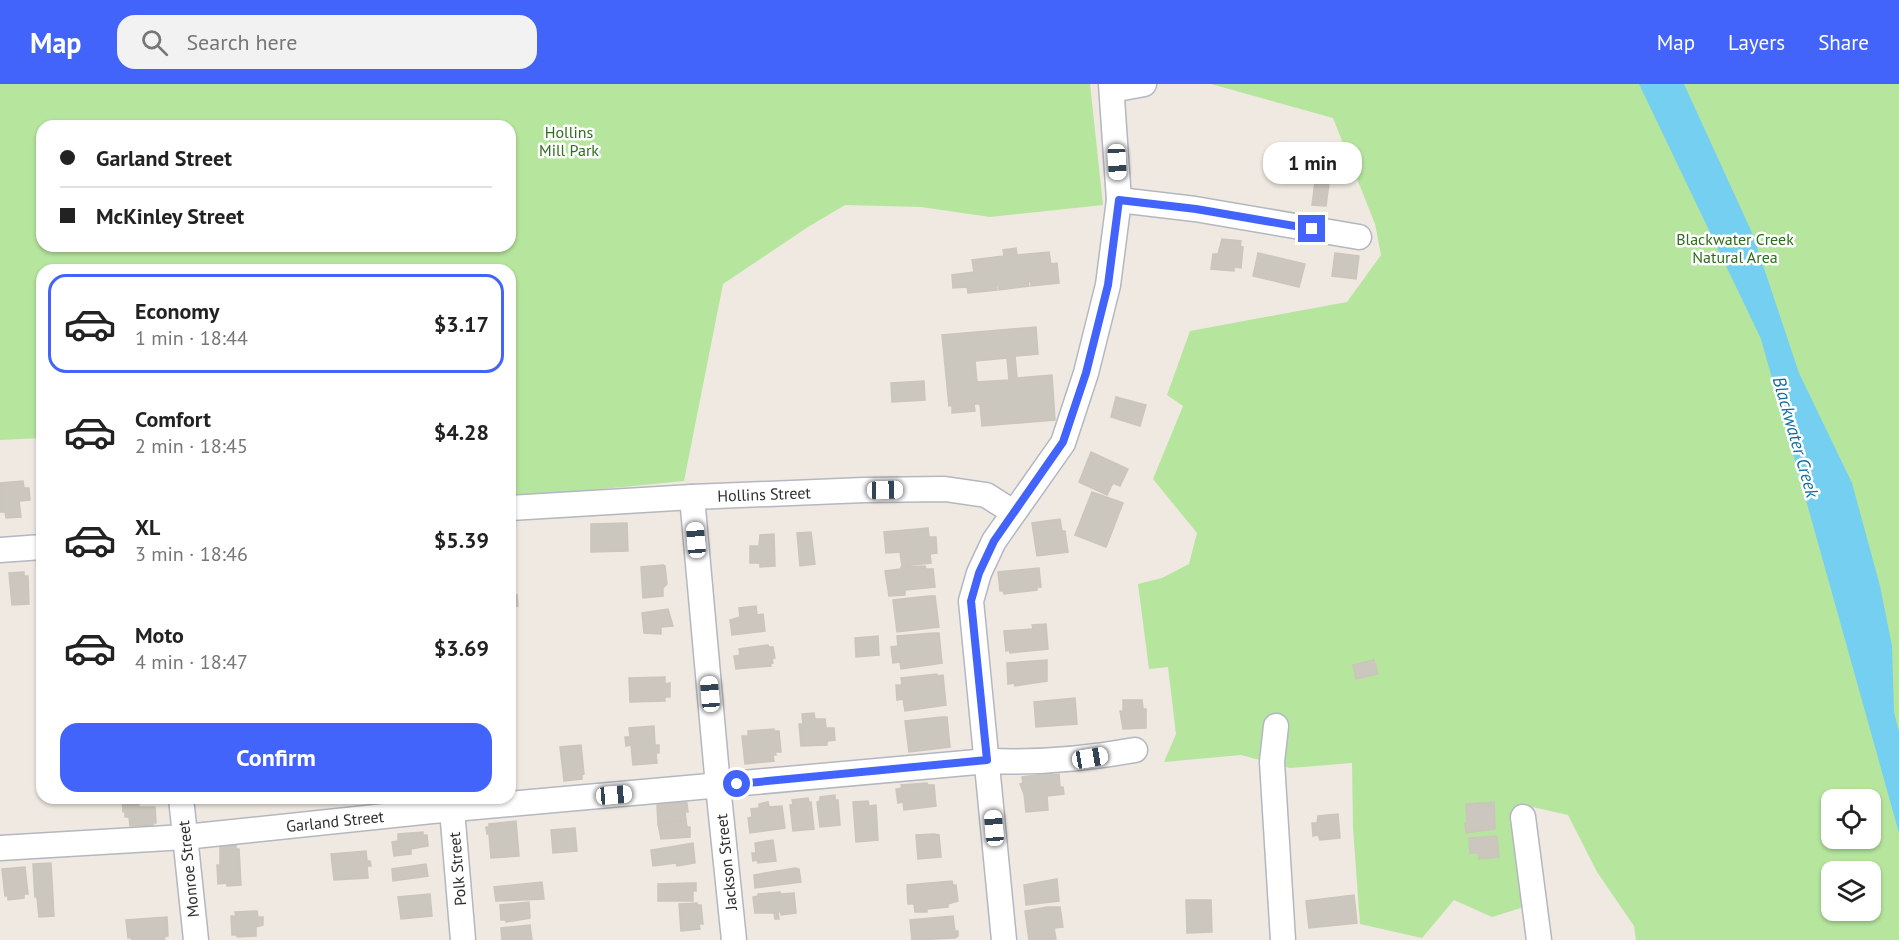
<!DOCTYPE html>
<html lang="en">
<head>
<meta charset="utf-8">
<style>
  :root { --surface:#fff; --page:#f2f2f2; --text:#222; --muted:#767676; --line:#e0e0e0; --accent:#4264fb }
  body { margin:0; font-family:"PT Sans",sans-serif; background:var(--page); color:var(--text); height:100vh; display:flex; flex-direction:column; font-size:22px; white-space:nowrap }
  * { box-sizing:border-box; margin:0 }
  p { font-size:20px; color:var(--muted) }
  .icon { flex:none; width:33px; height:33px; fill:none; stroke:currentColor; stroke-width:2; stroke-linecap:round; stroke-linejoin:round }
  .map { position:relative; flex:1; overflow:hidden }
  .panel { position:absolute; left:36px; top:180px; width:480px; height:540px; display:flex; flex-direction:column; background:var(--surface); border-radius:18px; box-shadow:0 2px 4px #0004 }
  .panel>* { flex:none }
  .top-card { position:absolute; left:36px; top:36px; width:480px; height:132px; border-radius:18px; box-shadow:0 2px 4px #0004; display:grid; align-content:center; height:132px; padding:0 24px; background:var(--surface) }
  .controls { position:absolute; left:1821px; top:705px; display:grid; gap:12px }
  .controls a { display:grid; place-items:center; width:60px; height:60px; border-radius:12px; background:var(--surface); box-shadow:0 2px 4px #0004; font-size:30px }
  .end { position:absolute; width:27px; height:27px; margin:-14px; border:8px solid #4264fb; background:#fff; box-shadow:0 0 0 3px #fff }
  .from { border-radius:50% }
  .bubble { position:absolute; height:42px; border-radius:18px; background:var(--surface); box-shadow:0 2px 4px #0004; font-size:20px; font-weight:800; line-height:42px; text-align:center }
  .car { position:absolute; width:18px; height:36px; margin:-18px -9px; border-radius:8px; box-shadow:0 0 4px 2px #0007; background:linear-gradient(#fff 24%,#345 0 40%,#fff 0 76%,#345 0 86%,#fff 0) }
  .top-card b { display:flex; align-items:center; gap:21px; height:57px; font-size:22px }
  .top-card b+b { border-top:2px solid var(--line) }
  .top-card i { width:15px; height:15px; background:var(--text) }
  ul { padding:10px 0 0; list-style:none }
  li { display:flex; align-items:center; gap:18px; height:99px; margin:0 12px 9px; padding:0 12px; border:3px solid transparent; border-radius:18px }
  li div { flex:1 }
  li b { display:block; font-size:22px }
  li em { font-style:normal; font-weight:800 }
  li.active { border-color:var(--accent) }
  li>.icon { width:54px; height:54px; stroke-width:1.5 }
  .action { display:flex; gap:12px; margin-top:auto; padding:12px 24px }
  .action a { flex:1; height:69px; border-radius:18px; background:var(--accent); color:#fff; font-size:24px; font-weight:800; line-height:69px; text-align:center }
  header { display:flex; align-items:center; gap:36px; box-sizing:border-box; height:84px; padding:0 30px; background:var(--accent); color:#fff }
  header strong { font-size:28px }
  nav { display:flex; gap:33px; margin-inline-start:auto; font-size:21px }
  .search { width:420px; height:54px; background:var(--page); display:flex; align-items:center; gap:15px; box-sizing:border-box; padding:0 21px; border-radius:18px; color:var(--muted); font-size:22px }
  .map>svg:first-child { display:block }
  .green { fill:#b6e59e; fill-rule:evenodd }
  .water { fill:#75cff0 }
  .building { fill:#cbc7bf; stroke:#cbc5ba; stroke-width:1.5; fill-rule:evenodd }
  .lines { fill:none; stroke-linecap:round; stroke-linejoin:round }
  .minor-casing { stroke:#b4b7c1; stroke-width:27 }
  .minor { stroke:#fff; stroke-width:24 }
  .route { stroke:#4264fb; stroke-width:8 }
  .labels { text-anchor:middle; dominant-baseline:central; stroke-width:5; stroke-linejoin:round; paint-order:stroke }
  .park-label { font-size:16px; fill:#2c6e1b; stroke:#fff }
  .street-label { font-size:16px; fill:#2e2e2e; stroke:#fff }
  .water-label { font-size:18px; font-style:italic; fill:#0d6fa3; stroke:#fff }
</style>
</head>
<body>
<header>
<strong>Map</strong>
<div class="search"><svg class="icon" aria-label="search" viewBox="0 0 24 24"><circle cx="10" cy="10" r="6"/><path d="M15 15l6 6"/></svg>Search here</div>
<nav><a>Map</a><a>Layers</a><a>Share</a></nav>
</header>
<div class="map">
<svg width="1899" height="856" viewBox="0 0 1899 856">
  <rect width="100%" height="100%" fill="#efe9e1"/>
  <g class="green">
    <path d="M 0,0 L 1090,0 L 1103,121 L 990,133 L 921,123 L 845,121 L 808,143 L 723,200 L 684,397 L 510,414 L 510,186 L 42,186 L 42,354 L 0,356 ZM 42,42 L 510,42 L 510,162 L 42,162 Z"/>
    <path d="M 1211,0 L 1899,0 L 1899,856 L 1636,856 L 1634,842 L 1597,788 L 1568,731 L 1528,722 L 1524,823 L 1492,833 L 1454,816 L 1422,854 L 1360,840 L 1353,744 L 1352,679 L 1290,684 L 1241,671 L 1164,678 L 1176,650 L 1168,583 L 1149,585 L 1138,500 L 1162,494 L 1189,480 L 1197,449 L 1153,395 L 1183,322 L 1167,311 L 1190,247 L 1347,218 L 1381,171 L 1375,140 L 1333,34 ZM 1832,716 L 1870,716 L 1870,754 L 1832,754 ZM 1832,788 L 1870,788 L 1870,826 L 1832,826 Z"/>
  </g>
  <polygon class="water" points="1639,0 1684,0 1753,151 1799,289 1852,399 1880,502 1892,562 1894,628 1899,648 1899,749 1761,255"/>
  <g class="building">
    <polygon points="1315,98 1329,99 1326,122 1312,121"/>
    <polygon points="1222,155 1241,157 1240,162 1243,163 1241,184 1234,183 1234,187 1211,185 1213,170 1218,170"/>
    <polygon points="1016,164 1017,171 1049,168 1051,180 1057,179 1059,199 1031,202 1031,198 1028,198 1029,202 999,206 998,201 996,201 997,206 968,209 967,203 953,204 952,191 974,188 972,176 1004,172 1003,166"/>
    <polygon points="1258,169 1305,180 1299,203 1253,192"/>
    <polygon points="1335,169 1359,172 1356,195 1332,192"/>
    <path d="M 1036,243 L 1038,270 L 1015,272 L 1017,294 L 1052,291 L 1055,336 L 982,342 L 980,320 L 974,320 L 975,327 L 952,329 L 952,321 L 949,322 L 942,251 ZM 1007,274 L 1009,296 L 977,298 L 975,277 Z"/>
    <polygon points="924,297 925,316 892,318 891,299"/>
    <polygon points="1116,313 1146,321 1140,342 1111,333"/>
    <polygon points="1091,368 1128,385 1120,402 1113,399 1107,411 1079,398"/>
    <polygon points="23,397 24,404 29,404 30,416 19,417 21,433 6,434 5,428 0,428 0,399"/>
    <polygon points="1092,408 1123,419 1106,463 1075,451"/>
    <polygon points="1060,435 1062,447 1065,447 1068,468 1037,472 1032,439"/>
    <polygon points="627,439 628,467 591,468 591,440"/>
    <polygon points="928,444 929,453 936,453 937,469 930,470 931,479 902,482 900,468 886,469 884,448"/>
    <polygon points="811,448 815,480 800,482 797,449"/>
    <polygon points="774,450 775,482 760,483 760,479 750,479 750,462 759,462 760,451"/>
    <polygon points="663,481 665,482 667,500 663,504 663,512 643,514 641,483"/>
    <polygon points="925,482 926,485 933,485 935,503 905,506 905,511 889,512 885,487 901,485 901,483"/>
    <polygon points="1039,484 1041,503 1037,503 1037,506 1004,510 1003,507 1000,507 998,488"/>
    <polygon points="24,488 24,492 28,492 29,520 12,521 9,489"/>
    <polygon points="510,503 512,512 517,511 518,522 510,523"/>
    <polygon points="929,512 935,512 939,543 897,548 893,516"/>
    <polygon points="756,522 757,531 763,530 765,547 732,551 730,536 740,533 739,524"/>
    <polygon points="668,525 673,542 661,543 661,550 644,549 642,529"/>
    <polygon points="1046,540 1048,565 1010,569 1009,566 1006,567 1004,547 1033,545 1032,541"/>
    <polygon points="933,549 939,549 942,579 901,585 900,578 893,579 891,563 898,562 897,552"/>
    <polygon points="878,552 879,571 856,573 855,554"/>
    <polygon points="768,561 769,563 773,563 775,574 772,575 773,579 770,580 771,582 736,585 734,572 740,571 739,565"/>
    <polygon points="1047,576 1047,597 1015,602 1014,599 1008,600 1007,579"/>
    <polygon points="1374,576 1378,590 1356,595 1353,581"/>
    <polygon points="937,590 937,592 943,591 946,621 905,627 903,615 897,616 896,601 902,601 901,594"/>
    <polygon points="665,593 665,600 670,599 670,613 665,613 665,617 630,618 629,594"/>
    <polygon points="1075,614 1077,640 1036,643 1034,618"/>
    <polygon points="1123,616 1142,616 1143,625 1146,625 1146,644 1123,645 1120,627 1123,627"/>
    <polygon points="814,629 815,635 825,635 826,644 834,644 835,656 827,657 827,661 801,662 799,640 803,640 802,630"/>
    <polygon points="942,633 947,633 950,663 909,668 905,637"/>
    <polygon points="654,642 655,661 659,661 659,669 656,669 657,679 633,681 631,661 626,662 625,653 630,653 629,644"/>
    <polygon points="774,645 774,647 779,647 781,668 775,668 776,671 773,671 774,677 745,680 742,652 748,652 748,647"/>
    <polygon points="581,661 584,690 582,691 582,695 564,697 560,663"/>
    <polygon points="1052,689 1052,691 1059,690 1060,703 1063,703 1064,710 1047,712 1048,726 1026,728 1024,710 1020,700 1023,699 1022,693"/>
    <polygon points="927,699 928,701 934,701 936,722 904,726 903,718 898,719 896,705 902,704 901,701"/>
    <polygon points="835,711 835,716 838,716 840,741 820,743 817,718 820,717 820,713"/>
    <polygon points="127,714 138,714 139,723 155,723 156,739 153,739 153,741 130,742 129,733 125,733 125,729 128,728 123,728 122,715"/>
    <polygon points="808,714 809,718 811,718 814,745 793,747 790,721 793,720 792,716"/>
    <polygon points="868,717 869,722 876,721 878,756 856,758 853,718"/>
    <polygon points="684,718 687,719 688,728 685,728 686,736 658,740 657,721"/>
    <polygon points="768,718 769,723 782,722 785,744 750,749 748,734 752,733 751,725 759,724 759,720"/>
    <polygon points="1494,718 1495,745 1466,749 1465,739 1467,739 1466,720"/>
    <polygon points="1338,730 1340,754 1320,756 1318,751 1313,752 1312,739 1317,739 1318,732"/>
    <polygon points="686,736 687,743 690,743 690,753 661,755 658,740"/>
    <polygon points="516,737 519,772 491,774 489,750 487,750 486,743 489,743 489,740"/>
    <polygon points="575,744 577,767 553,769 551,746"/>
    <polygon points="423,748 423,751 427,751 428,762 411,765 411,770 394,772 392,758 398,757 398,750"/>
    <polygon points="934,750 939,751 941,773 918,775 916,751"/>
    <polygon points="1497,752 1499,773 1479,775 1478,769 1470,769 1469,754"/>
    <polygon points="773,756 776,777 758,779 757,776 753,777 752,769 756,769 755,759"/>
    <polygon points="693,759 695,779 677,782 676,779 653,782 651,766"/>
    <polygon points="236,760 236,765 239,765 241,801 227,802 227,799 218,800 217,781 220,781 220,762"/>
    <polygon points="366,767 367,777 370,777 371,782 367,782 368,794 334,796 331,770"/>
    <polygon points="51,779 54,832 39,833 37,813 35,813 33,780"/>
    <polygon points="426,780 428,792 393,797 392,785"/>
    <polygon points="25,783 28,810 24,810 24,814 8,816 8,812 5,812 2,785"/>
    <polygon points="795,784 799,785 801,798 755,804 754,791"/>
    <polygon points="1057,795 1059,817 1026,821 1024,801"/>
    <polygon points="952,797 953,801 956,801 958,817 948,820 948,823 927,825 927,828 915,828 914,820 908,820 907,801"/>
    <polygon points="542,798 544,815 496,817 494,803"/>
    <polygon points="692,799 696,799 696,807 693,807 693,817 658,817 658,800"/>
    <polygon points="780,808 781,810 794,809 796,829 781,831 781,828 778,828 779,835 775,835 774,829 755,829 753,813 758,812 758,810"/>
    <polygon points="430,810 432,832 401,835 398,813"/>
    <polygon points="1354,811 1357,839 1309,844 1306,817"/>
    <polygon points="1186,816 1211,816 1212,848 1187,849"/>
    <polygon points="529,818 530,834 506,838 506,836 501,836 500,821"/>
    <polygon points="697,819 697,821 701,821 703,840 699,840 700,845 681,847 679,820"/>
    <polygon points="1047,823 1060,823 1063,843 1054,844 1056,855 1029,856 1025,827"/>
    <polygon points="257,827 258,833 263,833 263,841 256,843 256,852 237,853 237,851 232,851 231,832 236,832 235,828"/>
    <polygon points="953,832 955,847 958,847 958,852 955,854 912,856 910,836"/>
    <polygon points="167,833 168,852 164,853 165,856 132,856 132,854 128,854 126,836"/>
    <polygon points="530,841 532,856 502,856 501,844"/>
  </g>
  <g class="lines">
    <g class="minor-casing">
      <g id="minor">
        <polyline points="1112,6 1144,0"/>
        <polyline points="1119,116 1195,125 1359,153"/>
        <polyline points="692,413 718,702 734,856"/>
        <polyline points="510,424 692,413 864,406 945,405 986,411 1013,428"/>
        <polyline points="0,466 42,463"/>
        <polyline points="1276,642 1272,678 1283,856"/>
        <polyline points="181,714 196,856"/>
        <polyline points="451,714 463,856"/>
        <polyline points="1523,733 1539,856"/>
        <path d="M 0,764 L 185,753 L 432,727 L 988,677 C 1037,679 1085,675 1135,666"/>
        <polyline points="1004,856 971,517 979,489 994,457 1063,359 1086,289 1108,201 1119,116 1111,0"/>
      </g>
    </g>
    <use href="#minor" class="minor"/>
  </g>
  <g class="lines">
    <polyline class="route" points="737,700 987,676 971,517 979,489 994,457 1063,358 1086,289 1108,201 1119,116 1196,125 1312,145"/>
  </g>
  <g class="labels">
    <g class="park-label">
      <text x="569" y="48">Hollins<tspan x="569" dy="18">Mill Park</tspan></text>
      <text x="1735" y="155">Blackwater Creek<tspan x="1735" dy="18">Natural Area</tspan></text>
    </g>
    <g class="street-label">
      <text transform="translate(764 410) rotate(-2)">Hollins Street</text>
      <text transform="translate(335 737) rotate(-6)">Garland Street</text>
      <text transform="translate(726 778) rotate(-96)">Jackson Street</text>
      <text transform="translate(188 785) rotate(-96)">Monroe Street</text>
      <text transform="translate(457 785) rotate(-95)">Polk Street</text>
    </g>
    <g class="water-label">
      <text transform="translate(1796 353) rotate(74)">Blackwater Creek</text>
    </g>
  </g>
</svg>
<div class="controls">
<a><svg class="icon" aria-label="locate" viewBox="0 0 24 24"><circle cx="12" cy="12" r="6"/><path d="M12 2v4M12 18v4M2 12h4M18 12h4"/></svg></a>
<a><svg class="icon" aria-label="layers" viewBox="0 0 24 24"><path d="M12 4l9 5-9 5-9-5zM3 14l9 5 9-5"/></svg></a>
</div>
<i class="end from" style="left:737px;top:700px"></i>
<i class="end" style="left:1312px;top:145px"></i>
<div class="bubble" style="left:1263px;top:58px;width:99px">1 min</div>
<i class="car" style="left:1117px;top:78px;rotate:177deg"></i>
<i class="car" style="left:885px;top:406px;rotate:89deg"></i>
<i class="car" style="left:696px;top:456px;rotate:355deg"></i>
<i class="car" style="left:710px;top:610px;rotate:355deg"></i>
<i class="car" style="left:1090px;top:674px;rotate:80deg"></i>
<i class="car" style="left:614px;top:711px;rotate:85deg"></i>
<i class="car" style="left:994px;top:744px;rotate:355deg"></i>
<div class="top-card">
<b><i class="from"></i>Garland Street</b>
<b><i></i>McKinley Street</b>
</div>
<section class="panel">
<ul>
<li class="active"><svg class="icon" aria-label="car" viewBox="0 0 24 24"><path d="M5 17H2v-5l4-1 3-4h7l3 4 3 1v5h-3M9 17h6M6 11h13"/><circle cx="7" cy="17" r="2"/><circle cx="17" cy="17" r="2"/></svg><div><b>Economy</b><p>1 min · 18:44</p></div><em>$3.17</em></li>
<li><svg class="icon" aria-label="car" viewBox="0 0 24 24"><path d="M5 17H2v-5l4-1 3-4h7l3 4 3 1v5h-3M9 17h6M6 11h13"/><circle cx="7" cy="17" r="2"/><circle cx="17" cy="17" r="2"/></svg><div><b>Comfort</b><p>2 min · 18:45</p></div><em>$4.28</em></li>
<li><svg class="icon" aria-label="car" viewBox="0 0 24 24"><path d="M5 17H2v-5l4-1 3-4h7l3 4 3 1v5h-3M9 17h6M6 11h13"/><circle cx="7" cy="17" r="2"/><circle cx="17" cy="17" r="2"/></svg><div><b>XL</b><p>3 min · 18:46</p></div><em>$5.39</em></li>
<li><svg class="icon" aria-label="car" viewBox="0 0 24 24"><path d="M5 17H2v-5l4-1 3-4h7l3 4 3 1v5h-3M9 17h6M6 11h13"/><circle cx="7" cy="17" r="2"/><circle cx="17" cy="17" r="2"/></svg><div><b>Moto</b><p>4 min · 18:47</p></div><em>$3.69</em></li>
</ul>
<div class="action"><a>Confirm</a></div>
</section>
</div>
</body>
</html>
